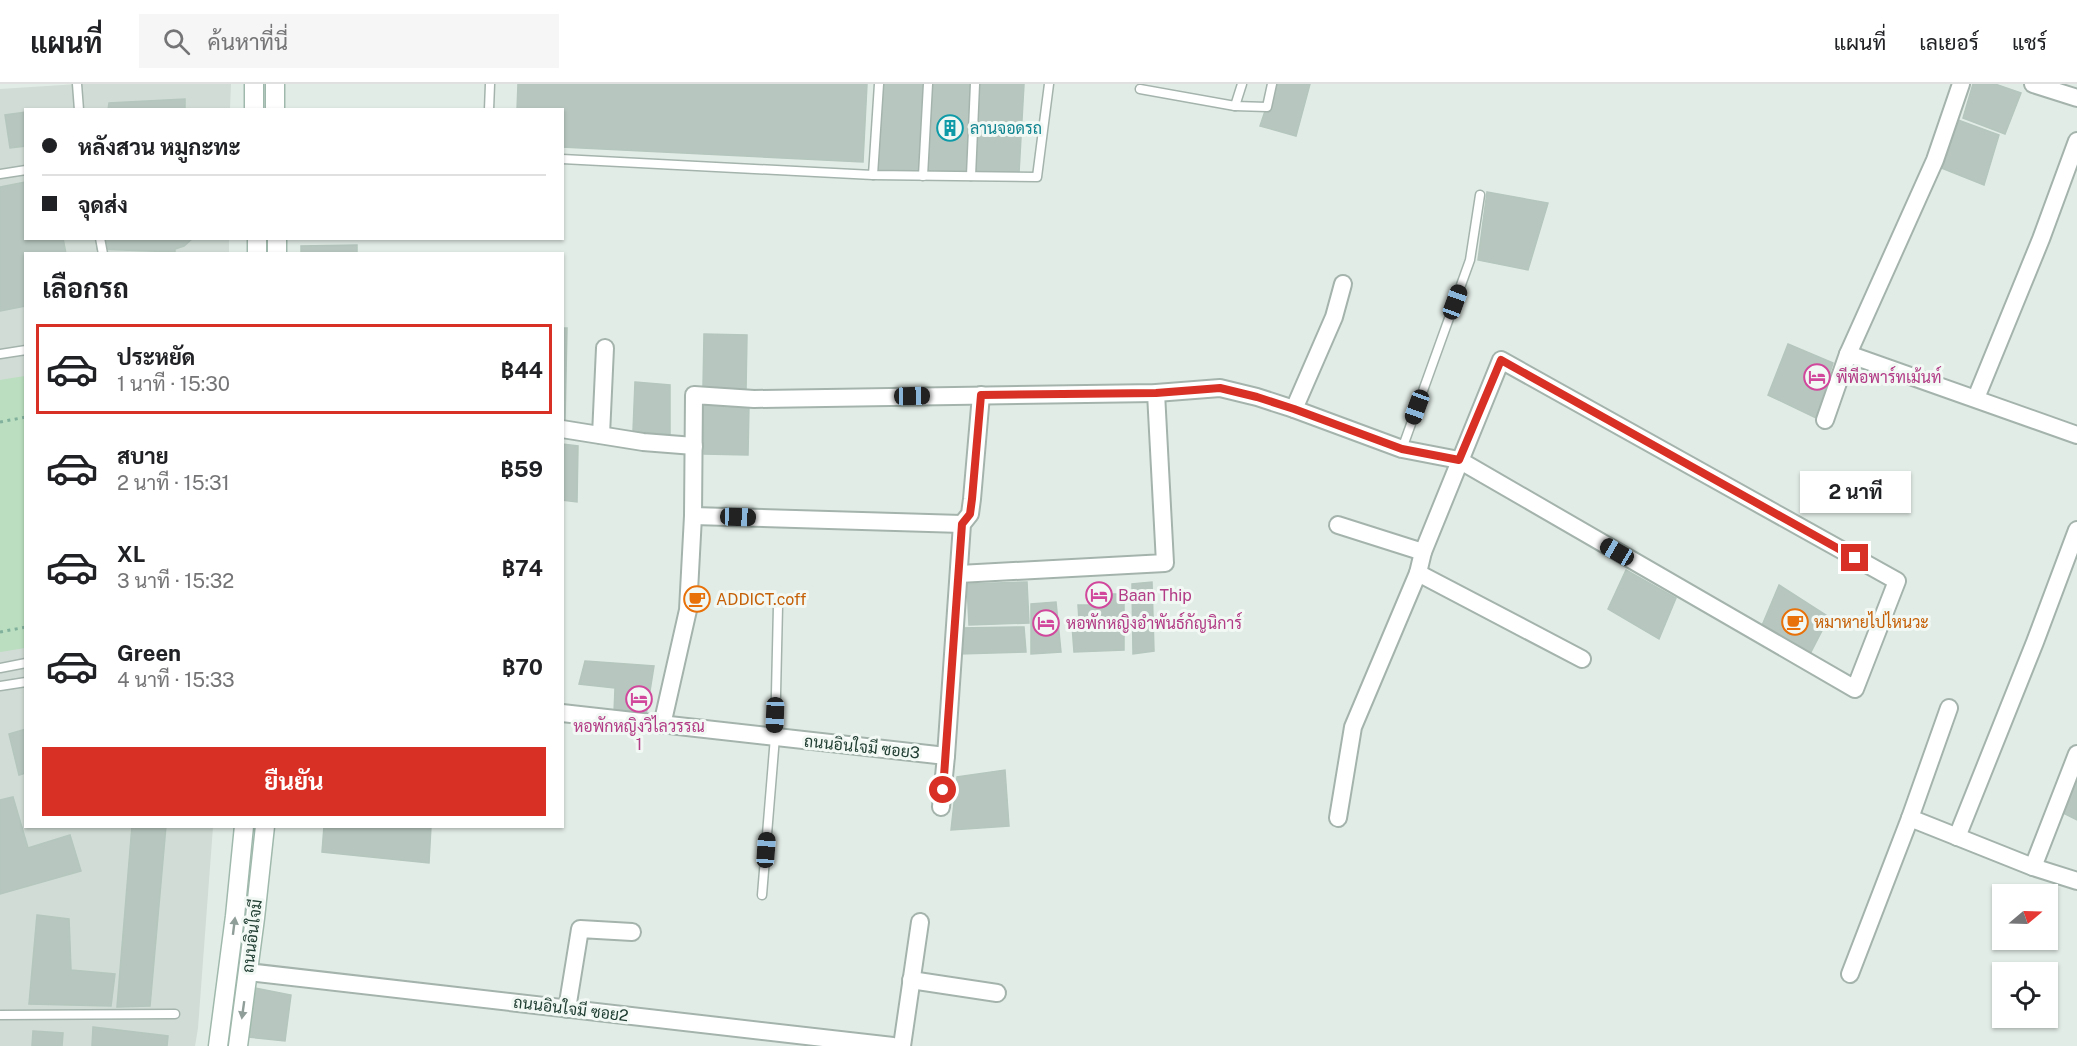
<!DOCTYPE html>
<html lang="th">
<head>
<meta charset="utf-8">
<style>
  :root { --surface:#fff; --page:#f6f6f6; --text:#202124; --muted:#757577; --line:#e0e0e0; --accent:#d93025 }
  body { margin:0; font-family:"Public Sans",Sarabun,sans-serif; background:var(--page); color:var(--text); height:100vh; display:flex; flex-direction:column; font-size:22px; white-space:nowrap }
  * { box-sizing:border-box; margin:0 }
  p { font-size:20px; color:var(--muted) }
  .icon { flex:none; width:33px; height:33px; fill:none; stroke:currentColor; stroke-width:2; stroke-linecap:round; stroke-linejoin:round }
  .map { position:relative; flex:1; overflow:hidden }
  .details { position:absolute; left:24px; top:168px; width:540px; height:576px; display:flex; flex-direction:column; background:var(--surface); border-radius:0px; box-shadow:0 2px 4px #0004 }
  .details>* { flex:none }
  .top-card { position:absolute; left:24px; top:24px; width:540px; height:132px; border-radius:0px; box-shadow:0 2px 4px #0004; display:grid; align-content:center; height:132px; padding:0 18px; background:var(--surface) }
  .needle { width:39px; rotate:71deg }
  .controls { position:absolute; left:1992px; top:800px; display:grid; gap:12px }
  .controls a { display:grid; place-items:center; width:66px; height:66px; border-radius:0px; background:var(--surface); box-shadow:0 2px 4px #0004; font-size:30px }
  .end { position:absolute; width:27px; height:27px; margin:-14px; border:8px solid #d93025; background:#fff; box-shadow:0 0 0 3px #fff }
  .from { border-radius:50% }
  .bubble { position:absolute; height:42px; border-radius:0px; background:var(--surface); box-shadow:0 2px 4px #0004; font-size:20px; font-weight:700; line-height:42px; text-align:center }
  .car { position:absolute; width:18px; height:36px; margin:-18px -9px; border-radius:8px; box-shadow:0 0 4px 2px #0007; background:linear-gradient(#222 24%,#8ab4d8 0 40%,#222 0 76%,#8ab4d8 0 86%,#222 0) }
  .top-card b { display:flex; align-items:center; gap:21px; height:57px; font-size:22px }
  .top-card b+b { border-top:2px solid var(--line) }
  .top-card i { width:15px; height:15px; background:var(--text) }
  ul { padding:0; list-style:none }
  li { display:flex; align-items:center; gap:18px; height:90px; margin:0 12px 9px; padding:0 6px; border:3px solid transparent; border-radius:0px }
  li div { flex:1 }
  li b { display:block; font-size:22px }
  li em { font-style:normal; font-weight:700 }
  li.active { border-color:var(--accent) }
  li>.icon { width:54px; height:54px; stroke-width:1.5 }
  h2 { padding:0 18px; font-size:27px; line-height:72px }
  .cta { display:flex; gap:12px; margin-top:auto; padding:12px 18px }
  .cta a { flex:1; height:69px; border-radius:0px; background:var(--accent); color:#fff; font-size:24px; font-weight:700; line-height:69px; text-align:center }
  header { display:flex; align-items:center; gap:36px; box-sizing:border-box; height:84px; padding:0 30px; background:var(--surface); border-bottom:2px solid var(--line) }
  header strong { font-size:28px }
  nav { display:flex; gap:33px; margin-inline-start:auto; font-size:21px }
  .search { width:420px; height:54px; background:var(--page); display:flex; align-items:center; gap:15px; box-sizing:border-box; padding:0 21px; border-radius:0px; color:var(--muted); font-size:22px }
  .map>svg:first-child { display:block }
  .built { fill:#d0dcd5 }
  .green { fill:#badebf }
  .building { fill:#b7c7bf; stroke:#b4c6bd; stroke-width:1.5 }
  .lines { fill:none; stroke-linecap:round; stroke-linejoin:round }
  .lane-casing { stroke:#a4b4ad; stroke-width:11 }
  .street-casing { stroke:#a4b4ad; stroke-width:20 }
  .secondary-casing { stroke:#a0b9ad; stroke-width:21 }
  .path { stroke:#81b19c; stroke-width:3; stroke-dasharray:3 4.5; stroke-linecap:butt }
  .lane { stroke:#fff; stroke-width:8 }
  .street { stroke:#fff; stroke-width:16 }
  .secondary { stroke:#fff; stroke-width:18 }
  .oneway { fill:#909e99 }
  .route { stroke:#d93025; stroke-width:8 }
  .labels { text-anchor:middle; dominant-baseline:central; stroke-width:6; stroke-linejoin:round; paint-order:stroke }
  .culture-label { font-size:16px; fill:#0d838f; stroke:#f2f9f5; text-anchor:start }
  .hotel-label { font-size:16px; fill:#b23c85; stroke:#f2f9f5; text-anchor:start }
  .food-label { font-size:16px; fill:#c56008; stroke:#f2f9f5; text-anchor:start }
  .street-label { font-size:16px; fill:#213e33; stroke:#f2f9f5 }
</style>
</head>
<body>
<header>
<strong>แผนที่</strong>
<div class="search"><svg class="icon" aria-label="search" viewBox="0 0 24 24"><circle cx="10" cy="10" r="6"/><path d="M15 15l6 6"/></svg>ค้นหาที่นี่</div>
<nav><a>แผนที่</a><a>เลเยอร์</a><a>แชร์</a></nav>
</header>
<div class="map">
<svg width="2077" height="962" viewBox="0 0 2077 962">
  <rect width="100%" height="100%" fill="#e2ece6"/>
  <polygon class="built" points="78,0 231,0 230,25 26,26 26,154 229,155 229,169 26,170 26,742 213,743 198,944 195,962 0,962 0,5"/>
  <polygon class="green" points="25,292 25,564 0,568 0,296"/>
  <g class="building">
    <polygon points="518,0 867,0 863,78 562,63 562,26 517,26"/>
    <polygon points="881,0 1024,0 1019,89 876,89"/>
    <polygon points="1274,0 1310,0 1296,52 1260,42"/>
    <polygon points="1973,0 1995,0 2021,9 2005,50 1963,34"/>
    <polygon points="185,15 185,26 108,26 109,19"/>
    <polygon points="26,28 26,62 10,64 5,31"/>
    <polygon points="1958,36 1999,51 1984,101 1939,83"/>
    <polygon points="26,98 26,154 63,154 66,170 26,170 26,222 0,227 0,103"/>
    <polygon points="1487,108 1548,119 1528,186 1478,176"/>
    <polygon points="97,154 193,154 184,162 175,165 175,168 97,165"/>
    <polygon points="357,161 357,170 301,170 301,162"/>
    <polygon points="562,244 567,244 565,337 562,337"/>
    <polygon points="704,250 747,251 746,307 703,303"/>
    <polygon points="1788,260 1833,279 1816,334 1768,311"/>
    <polygon points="635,298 670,301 670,350 633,347"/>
    <polygon points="703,319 749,321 748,371 704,370"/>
    <polygon points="562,360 578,362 577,418 562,416"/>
    <polygon points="1626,486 1676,514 1659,555 1608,525"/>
    <polygon points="1027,498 1029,539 969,541 967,500"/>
    <polygon points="1152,498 1154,567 1133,570 1132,500"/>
    <polygon points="1779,501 1829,533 1810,570 1761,544"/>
    <polygon points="1091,510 1124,510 1124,566 1074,568 1072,541 1079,536 1078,521 1092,521"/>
    <polygon points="1056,518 1061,568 1031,570 1031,520"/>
    <polygon points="1024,543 1026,568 959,570 959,544"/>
    <polygon points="585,577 654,582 646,632 614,629 615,604 579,600"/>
    <polygon points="26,645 26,689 19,691 9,650"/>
    <polygon points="1005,686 1009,742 951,746 957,693"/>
    <polygon points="2077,688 2077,736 2061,728"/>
    <polygon points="13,713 28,764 70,751 81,787 0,810 0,716"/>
    <polygon points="132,742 166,742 150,922 117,923"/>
    <polygon points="324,742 431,742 429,779 322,768"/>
    <polygon points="37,831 69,835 71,886 115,890 111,922 29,920"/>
    <polygon points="255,904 291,911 285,957 248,953"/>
    <polygon points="93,943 168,952 167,962 92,962"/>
    <polygon points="33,947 63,949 62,962 32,962"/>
  </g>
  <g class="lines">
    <g class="lane-casing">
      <g id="lane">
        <polyline points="77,0 79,26"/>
        <polyline points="1140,5 1235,22 1267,23 1272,0"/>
        <polyline points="1235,22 1242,0"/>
        <polyline points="489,26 490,0"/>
        <polyline points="562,75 873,91 1037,93 1049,0"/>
        <polyline points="0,90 26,86"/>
        <polyline points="873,91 879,0"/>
        <polyline points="923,92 928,0"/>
        <polyline points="971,92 975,0"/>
        <polyline points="100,154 103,170"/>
        <polyline points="0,270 26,266"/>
        <polyline points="1402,365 1470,176 1480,111"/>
        <polyline points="0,584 26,579"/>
        <polyline points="0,602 26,598"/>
        <polyline points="762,811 775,653 778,522"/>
        <polyline points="0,931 175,930"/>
      </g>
    </g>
    <g class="street-casing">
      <g id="street">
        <polyline points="2033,0 2077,14"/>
        <polyline points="1848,270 2077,351"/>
        <polyline points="1976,314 2041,155 2077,57"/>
        <polyline points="1294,325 1334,233 1343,200"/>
        <polyline points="1825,336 1848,270 1935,76 1961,0"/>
        <polyline points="562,345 643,358 694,362"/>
        <polyline points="601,351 605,264"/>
        <polyline points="693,432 962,440"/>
        <polyline points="1338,441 1423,468"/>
        <polyline points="1418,489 1582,575"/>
        <polyline points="959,490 1165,479 1156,309"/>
        <polyline points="562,629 946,672"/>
        <polyline points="662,641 688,526 693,432 694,311 754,315 1156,309 1220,304 1257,313 1294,325 1402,365 1459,376 1855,605 1897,497 1501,276 1423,468 1418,489 1353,643 1338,734"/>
        <polyline points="941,723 946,672 962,440 970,430 972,415 981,311"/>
        <polyline points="1910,734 1949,624"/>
        <polyline points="1957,753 2035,558 2077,446"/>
        <polyline points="2033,783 2077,670"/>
        <polyline points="248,888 893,962"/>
        <polyline points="1850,890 1910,734 2033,783 2077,797"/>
        <polyline points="911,896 997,909"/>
        <polyline points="567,925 580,845 632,848"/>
        <polyline points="902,962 920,838"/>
      </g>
    </g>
    <g class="secondary-casing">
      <g id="secondary">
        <polyline points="254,0 254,26"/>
        <polyline points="275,0 275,26"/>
        <polyline points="257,154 257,170"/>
        <polyline points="277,154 277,170"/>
        <polyline points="218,962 235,832 244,742"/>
        <polyline points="238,962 255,834 265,742"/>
      </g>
    </g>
    <g class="path">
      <polyline points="0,338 26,333"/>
      <polyline points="0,548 26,543"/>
    </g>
    <use href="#lane" class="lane"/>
    <use href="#street" class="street"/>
    <use href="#secondary" class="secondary"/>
  </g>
  <defs><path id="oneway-solid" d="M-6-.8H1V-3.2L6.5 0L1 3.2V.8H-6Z" transform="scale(1.5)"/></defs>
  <g class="oneway">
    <use href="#oneway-solid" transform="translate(234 842) rotate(-83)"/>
    <use href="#oneway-solid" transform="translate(243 926) rotate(98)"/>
  </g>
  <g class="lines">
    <polyline class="route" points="943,706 962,440 970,430 972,415 981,311 1156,309 1220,304 1257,313 1294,325 1402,365 1459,376 1501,276 1855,474"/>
  </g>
  <defs>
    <g id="building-ring" transform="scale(1.35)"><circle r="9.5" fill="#f2f9f5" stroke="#0f9aa8" stroke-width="1.5"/><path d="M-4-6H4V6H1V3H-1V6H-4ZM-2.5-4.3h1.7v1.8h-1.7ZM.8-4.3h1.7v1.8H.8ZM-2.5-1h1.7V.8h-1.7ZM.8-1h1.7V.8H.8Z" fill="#0f9aa8"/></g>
    <g id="hotel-ring" transform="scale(1.35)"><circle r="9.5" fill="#f2f9f5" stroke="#d1479c" stroke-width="1.5"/><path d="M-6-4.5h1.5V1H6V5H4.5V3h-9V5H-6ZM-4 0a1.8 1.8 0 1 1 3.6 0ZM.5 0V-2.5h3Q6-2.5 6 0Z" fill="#d1479c"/></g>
    <g id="cafe-ring" transform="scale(1.35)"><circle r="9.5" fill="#f2f9f5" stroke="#e8710a" stroke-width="1.5"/><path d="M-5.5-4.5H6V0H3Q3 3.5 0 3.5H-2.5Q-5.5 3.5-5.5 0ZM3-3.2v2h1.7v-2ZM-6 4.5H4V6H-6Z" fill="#e8710a"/></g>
  </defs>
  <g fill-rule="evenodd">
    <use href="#building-ring" x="950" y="44"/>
    <use href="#hotel-ring" x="1817" y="293"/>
    <use href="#hotel-ring" x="1099" y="511"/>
    <use href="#cafe-ring" x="697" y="515"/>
    <use href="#cafe-ring" x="1795" y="538"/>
    <use href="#hotel-ring" x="1046" y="539"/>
    <use href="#hotel-ring" x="639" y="615"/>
  </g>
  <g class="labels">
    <g class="culture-label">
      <text x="970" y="44">ลานจอดรถ</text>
    </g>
    <g class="hotel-label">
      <text x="1836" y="293">พีพีอพาร์ทเม้นท์</text>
      <text x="1118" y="511">Baan Thip</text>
      <text x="1066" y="539">หอพักหญิงอำพันธ์กัญนิการ์</text>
      <text x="639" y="642" text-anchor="middle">หอพักหญิงวิไลวรรณ<tspan x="639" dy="18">1</tspan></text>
    </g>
    <g class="food-label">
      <text x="716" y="515">ADDICT.coff</text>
      <text x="1814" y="538">หมาหายไปไหนวะ</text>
    </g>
    <g class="street-label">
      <text transform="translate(862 663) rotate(6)">ถนนอินใจมี ซอย3</text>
      <text transform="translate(252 852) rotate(-83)">ถนนอินใจมี</text>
      <text transform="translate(571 925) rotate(7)">ถนนอินใจมี ซอย2</text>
    </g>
  </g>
</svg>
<div class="controls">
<a><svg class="needle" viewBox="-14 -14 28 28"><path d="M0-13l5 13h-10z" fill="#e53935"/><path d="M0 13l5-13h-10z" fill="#757577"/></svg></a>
<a><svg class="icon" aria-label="locate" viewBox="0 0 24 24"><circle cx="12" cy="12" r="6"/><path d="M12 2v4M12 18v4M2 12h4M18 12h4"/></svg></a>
</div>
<i class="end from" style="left:943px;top:706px"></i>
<i class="end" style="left:1855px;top:474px"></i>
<div class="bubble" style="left:1800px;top:387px;width:111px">2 นาที</div>
<i class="car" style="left:1455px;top:218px;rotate:20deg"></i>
<i class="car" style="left:912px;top:312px;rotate:89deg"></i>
<i class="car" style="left:1417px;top:323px;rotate:200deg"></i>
<i class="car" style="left:738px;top:433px;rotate:92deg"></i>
<i class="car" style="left:1617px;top:468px;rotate:300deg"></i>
<i class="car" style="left:775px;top:631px;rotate:182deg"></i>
<i class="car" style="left:766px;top:766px;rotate:4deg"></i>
<div class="top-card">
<b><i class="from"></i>หลังสวน หมูกะทะ</b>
<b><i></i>จุดส่ง</b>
</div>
<section class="details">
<h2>เลือกรถ</h2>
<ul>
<li class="active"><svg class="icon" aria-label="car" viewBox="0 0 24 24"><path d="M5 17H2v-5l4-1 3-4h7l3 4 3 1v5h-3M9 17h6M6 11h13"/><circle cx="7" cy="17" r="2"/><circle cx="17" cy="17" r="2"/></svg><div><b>ประหยัด</b><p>1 นาที · 15:30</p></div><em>฿44</em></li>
<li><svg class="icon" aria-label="car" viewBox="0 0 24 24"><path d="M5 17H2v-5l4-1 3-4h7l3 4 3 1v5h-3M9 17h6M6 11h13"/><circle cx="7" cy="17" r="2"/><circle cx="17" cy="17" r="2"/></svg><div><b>สบาย</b><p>2 นาที · 15:31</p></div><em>฿59</em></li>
<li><svg class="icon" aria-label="car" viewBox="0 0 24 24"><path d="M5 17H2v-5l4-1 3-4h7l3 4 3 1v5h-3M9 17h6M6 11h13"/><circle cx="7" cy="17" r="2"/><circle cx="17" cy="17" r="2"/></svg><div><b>XL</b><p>3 นาที · 15:32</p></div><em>฿74</em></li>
<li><svg class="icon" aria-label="car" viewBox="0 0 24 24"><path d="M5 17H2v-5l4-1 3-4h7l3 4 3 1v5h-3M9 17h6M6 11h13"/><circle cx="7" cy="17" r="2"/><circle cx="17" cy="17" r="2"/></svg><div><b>Green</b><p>4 นาที · 15:33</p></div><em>฿70</em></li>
</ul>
<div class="cta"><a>ยืนยัน</a></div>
</section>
</div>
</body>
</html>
